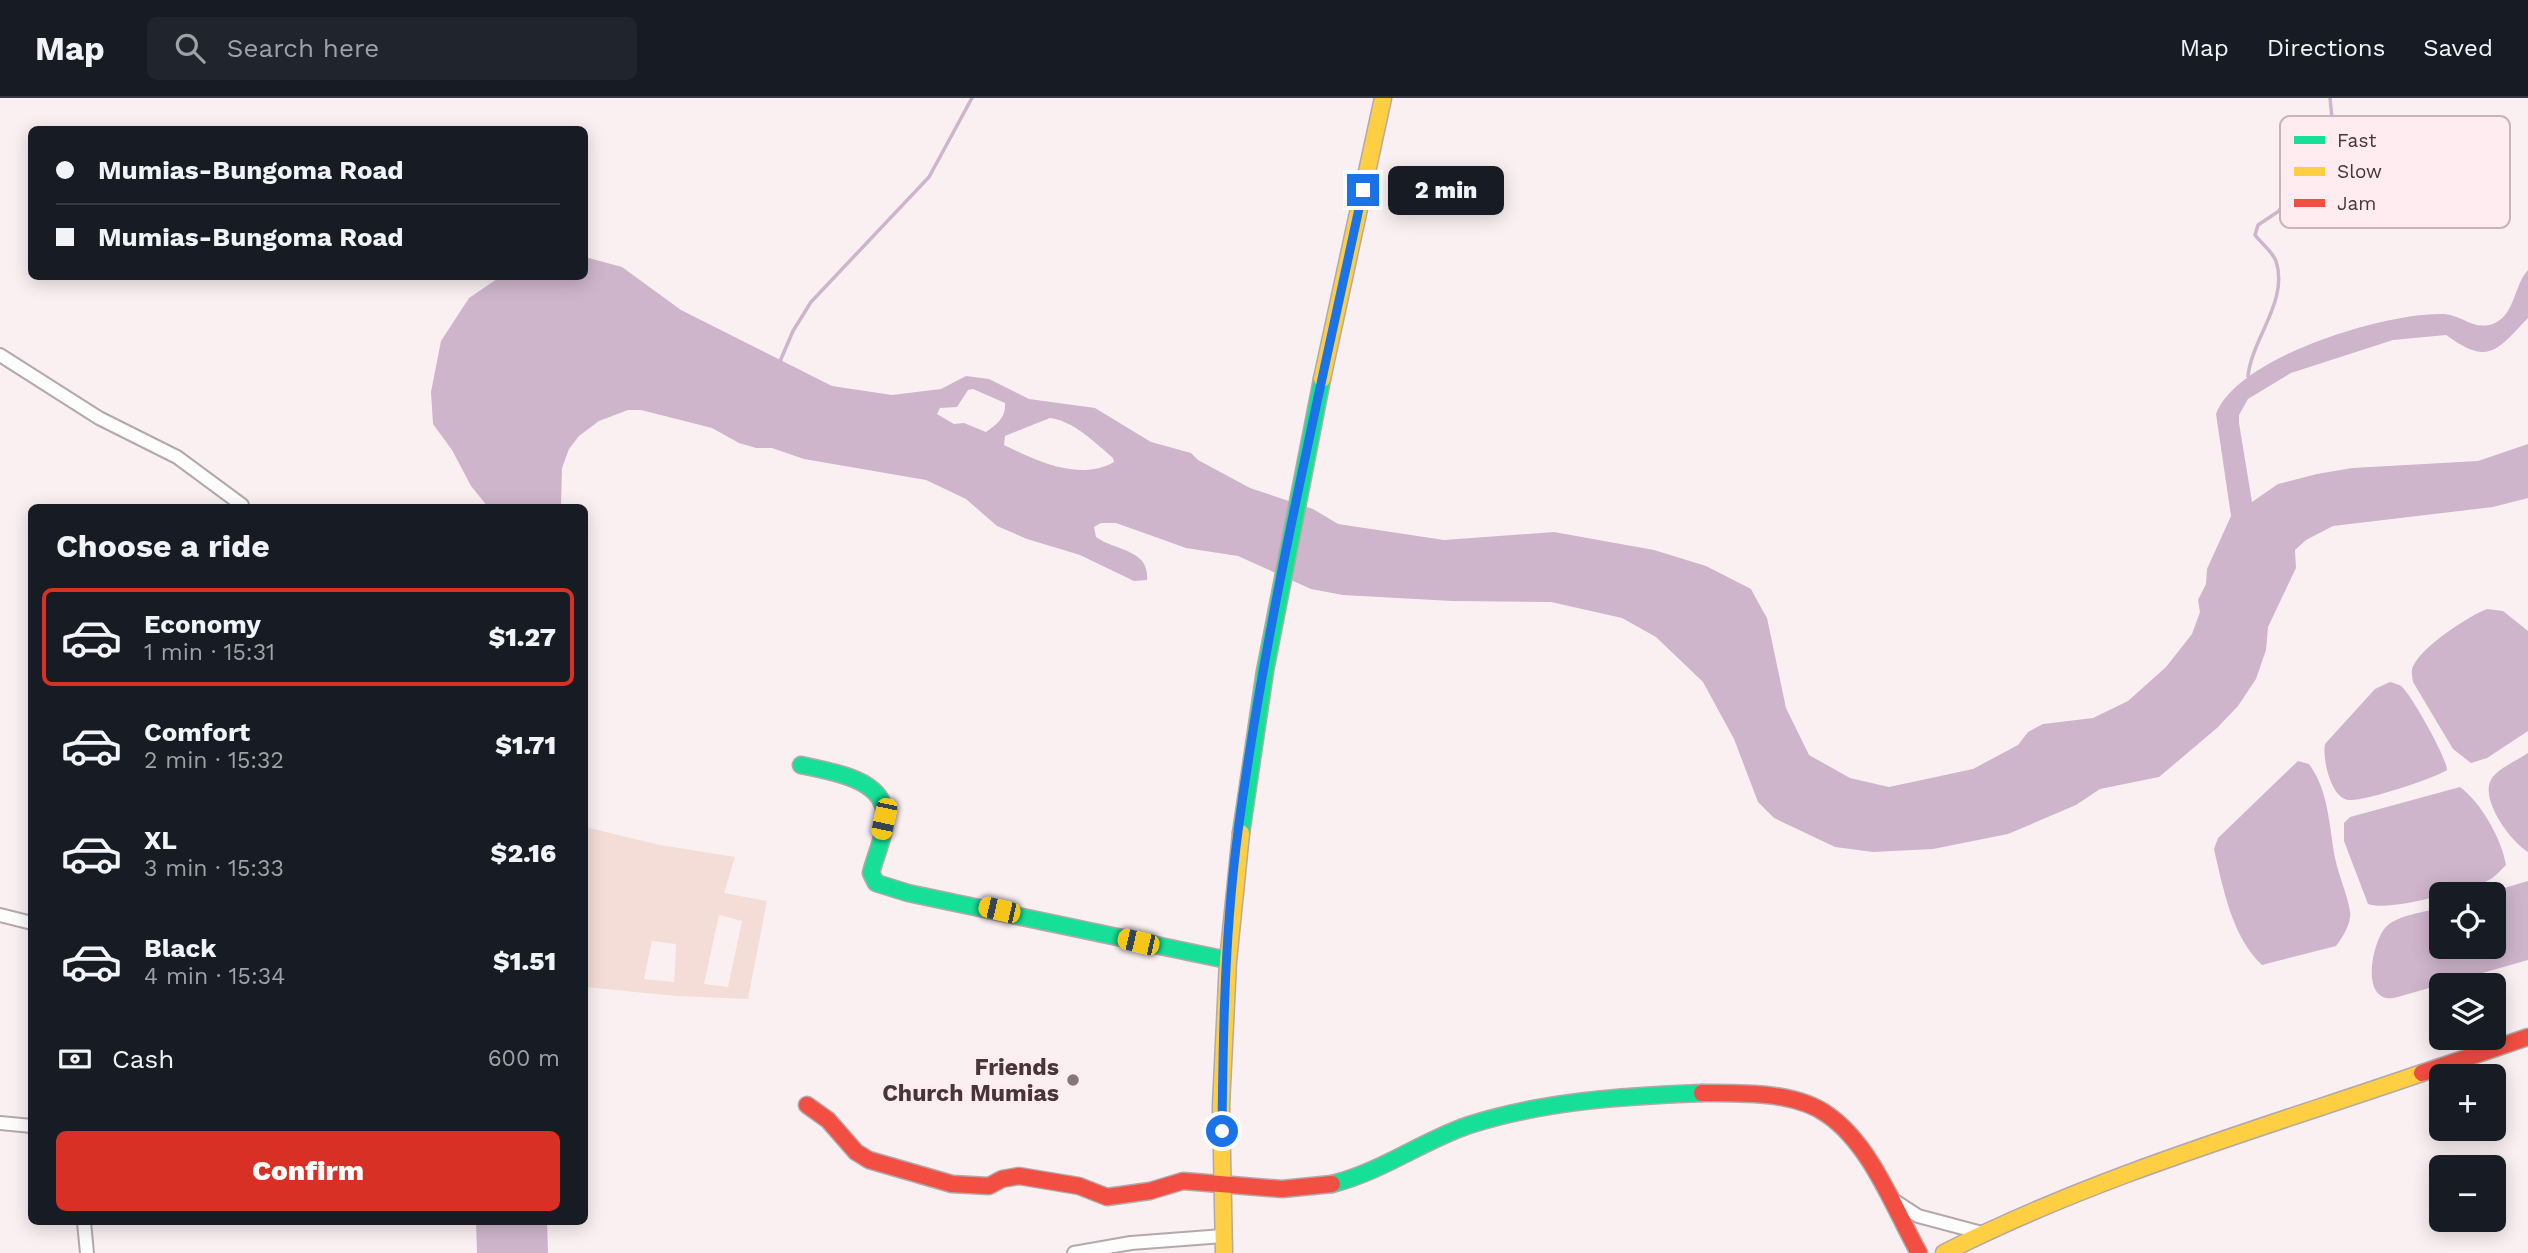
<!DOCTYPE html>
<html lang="en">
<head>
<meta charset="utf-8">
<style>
  :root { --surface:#171b24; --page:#20242c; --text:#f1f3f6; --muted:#9ea1a6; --line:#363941; --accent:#d93025 }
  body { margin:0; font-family:"Work Sans",sans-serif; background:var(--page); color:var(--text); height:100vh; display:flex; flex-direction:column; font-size:26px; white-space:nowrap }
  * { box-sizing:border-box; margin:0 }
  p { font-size:23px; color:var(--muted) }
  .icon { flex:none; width:38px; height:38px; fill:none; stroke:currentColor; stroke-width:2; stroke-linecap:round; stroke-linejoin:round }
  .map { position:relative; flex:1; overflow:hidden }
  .sheet { position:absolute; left:28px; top:406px; width:560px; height:721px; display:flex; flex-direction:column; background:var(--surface); border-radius:10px; box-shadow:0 4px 18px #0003 }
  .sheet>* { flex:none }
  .guide { position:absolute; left:28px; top:28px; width:560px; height:154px; border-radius:10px; box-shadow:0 4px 18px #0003; display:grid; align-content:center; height:154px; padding:0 28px; background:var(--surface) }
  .fabs { position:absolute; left:2429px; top:784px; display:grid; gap:14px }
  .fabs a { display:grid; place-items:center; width:77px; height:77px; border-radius:10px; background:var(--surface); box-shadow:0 4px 18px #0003; font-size:35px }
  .end { position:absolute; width:32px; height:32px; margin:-16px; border:9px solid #1a73e8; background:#fff; box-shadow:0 0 0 4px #fff }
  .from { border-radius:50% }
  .bubble { position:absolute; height:49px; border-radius:10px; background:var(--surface); box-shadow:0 4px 18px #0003; font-size:23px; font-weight:800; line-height:49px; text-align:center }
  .car { position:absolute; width:21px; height:42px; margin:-21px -10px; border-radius:9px; box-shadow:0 0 5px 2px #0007; background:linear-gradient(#f5c518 24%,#345 0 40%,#f5c518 0 76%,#345 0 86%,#f5c518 0) }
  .guide b { display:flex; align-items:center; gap:24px; height:66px; font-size:26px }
  .guide b+b { border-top:2px solid var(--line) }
  .guide i { width:18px; height:18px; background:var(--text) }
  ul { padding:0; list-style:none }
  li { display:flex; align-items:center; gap:21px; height:98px; margin:0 14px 10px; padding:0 14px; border:4px solid transparent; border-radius:10px }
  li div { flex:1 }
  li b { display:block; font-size:26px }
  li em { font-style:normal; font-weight:800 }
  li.selected { border-color:var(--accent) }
  li>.icon { width:63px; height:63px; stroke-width:1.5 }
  h2 { padding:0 28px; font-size:32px; line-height:84px }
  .pay { display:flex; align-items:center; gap:18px; height:77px; padding:0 28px; font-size:26px }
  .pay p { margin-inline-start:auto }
  .button { display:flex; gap:14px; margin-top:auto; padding:14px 28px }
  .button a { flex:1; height:80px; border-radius:10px; background:var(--accent); color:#fff; font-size:28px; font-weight:800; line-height:80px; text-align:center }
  header { display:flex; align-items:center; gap:42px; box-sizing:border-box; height:98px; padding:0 35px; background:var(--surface); border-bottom:2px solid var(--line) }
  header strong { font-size:33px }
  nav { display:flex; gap:38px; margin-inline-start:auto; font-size:24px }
  .search { width:490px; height:63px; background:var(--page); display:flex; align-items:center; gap:18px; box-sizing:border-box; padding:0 24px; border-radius:10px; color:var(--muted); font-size:26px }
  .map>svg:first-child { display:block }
  .green { fill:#f4ddd6; fill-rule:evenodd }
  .water { fill:#ceb5cc; fill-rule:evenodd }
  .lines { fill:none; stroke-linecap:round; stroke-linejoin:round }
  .stream { stroke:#ceb5cc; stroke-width:3.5 }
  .street-casing { stroke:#b3a8aa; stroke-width:16 }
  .fast-casing { stroke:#b3a8aa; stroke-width:19 }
  .slow-casing { stroke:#b3a8aa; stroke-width:19 }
  .jam-casing { stroke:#b3a8aa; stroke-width:19 }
  .street { stroke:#fefdfd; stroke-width:12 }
  .fast { stroke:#16e098; stroke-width:16 }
  .slow { stroke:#ffcf43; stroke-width:16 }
  .jam { stroke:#f24e42; stroke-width:16 }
  .route { stroke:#1a73e8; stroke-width:9 }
  .poi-dot { fill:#85767a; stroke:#feecf0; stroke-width:2.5 }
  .labels { text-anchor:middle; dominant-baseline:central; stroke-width:6; stroke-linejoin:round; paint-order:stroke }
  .poi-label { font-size:23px; font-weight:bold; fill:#463539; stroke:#feecf0; text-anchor:end }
  .key { fill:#feecf0; stroke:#c7b5b9; stroke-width:2 }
  .key-label { font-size:19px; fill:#463539 }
</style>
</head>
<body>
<header>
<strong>Map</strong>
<div class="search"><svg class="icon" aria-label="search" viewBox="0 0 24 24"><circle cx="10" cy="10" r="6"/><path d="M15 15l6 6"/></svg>Search here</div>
<nav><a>Map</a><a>Directions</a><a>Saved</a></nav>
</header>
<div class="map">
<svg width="2528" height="1155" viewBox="0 0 2528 1155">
  <rect width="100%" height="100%" fill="#faf0f2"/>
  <path class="green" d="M 585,729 L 660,747 L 735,759 L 724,795 L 767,803 L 748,901 L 676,898 L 585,889 ZM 719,817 L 742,823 L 728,889 L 704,886 ZM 652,843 L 676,846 L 674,884 L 644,881 Z"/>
  <g class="water">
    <path d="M 585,159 L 622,169 L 681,212 L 832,288 L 892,297 L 941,291 L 966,278 L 989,281 L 1029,301 L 1095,310 L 1151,344 L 1191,355 L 1198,362 L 1250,390 L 1313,411 L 1338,426 L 1444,442 L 1554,434 L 1654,452 L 1706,468 L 1751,491 L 1759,506 L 1767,520 L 1786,610 L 1809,657 L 1850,680 L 1889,689 L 1973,671 L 2018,647 L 2028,634 L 2043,626 L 2093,620 L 2128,603 L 2166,569 L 2192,536 L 2200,514 L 2198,502 L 2206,486 L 2207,471 L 2231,418 L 2216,316 C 2238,258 2387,214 2444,216 C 2462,217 2475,234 2495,225 C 2515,216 2514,187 2528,172 L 2528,220 C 2496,253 2489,268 2446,237 L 2393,242 L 2291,275 L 2248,301 L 2239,317 L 2239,325 L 2252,404 L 2278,386 L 2317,376 L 2352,370 L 2478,363 L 2528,346 L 2528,400 L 2493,409 L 2333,428 L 2306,442 L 2295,452 L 2296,470 L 2268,529 L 2266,552 L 2256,581 L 2238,608 L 2217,630 L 2159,679 L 2100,691 L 2076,707 L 2008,736 L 1933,751 L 1873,754 L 1835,749 L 1774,720 L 1758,704 L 1734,641 L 1703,584 L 1656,539 L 1622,520 L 1551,504 L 1452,503 L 1343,497 L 1311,491 L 1238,458 L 1186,450 L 1116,425 L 1101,425 L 1094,429 L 1096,439 C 1115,453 1150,451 1147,482 L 1134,483 L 1080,457 L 1027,441 L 997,428 L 966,401 L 926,382 L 804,361 L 772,350 L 756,350 L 739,345 L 712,330 L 641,312 L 628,312 L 599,323 L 579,338 L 569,351 L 562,370 L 561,409 L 488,409 L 471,388 L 452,352 L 433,326 L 431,294 L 441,243 L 469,200 L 500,179 L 584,178 ZM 973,291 L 1005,305 C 1006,320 997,326 986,334 L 964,325 L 954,326 L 937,316 L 940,310 L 957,309 L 968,292 ZM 1050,320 C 1072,322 1097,346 1113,360 L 1114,364 C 1079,384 1035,362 1004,347 L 1005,338 Z"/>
    <path d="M 2487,511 L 2503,513 L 2528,533 L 2528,633 L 2487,660 L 2471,665 L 2453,651 L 2413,584 C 2413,582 2411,574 2412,573 C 2414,553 2470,517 2487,511 Z"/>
    <path d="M 2390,584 C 2391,584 2400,587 2401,588 C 2411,596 2447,660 2447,672 C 2435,680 2363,704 2349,702 C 2331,701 2322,660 2325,646 L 2375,591 Z"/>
    <path d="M 2528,655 L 2528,754 C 2511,744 2478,700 2492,680 C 2499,670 2518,662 2528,655 Z"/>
    <path d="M 2298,663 L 2309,666 C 2329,693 2329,728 2335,760 C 2339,778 2347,796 2350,813 C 2352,824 2343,839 2336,848 L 2262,867 C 2232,839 2223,790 2214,751 L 2218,740 Z"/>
    <path d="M 2460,689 C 2481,704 2502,742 2506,767 C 2499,774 2494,780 2485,784 C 2462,793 2388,814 2368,806 L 2344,743 L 2344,725 L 2350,719 Z"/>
    <path d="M 2528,783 L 2528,862 L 2394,900 C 2360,905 2372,845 2385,830 C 2396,817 2425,814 2441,810 L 2441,849 L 2494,849 L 2494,796 L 2484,796 Z"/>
    <polygon points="476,1124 547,1124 548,1155 477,1155"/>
  </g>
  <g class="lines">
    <g class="stream">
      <polyline points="778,268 793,233 811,204 929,79 972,0"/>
      <path d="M 2248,278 C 2252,240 2289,203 2276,163 C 2272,153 2261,145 2255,137 L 2258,127 L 2279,113 L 2299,79 L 2318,66 L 2325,51 L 2332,20 L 2330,0"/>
    </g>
    <g class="street-casing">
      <g id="street">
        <polyline points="0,257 99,320 177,359 242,407"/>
        <polyline points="0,817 32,825"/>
        <polyline points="0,1025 32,1028"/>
        <polyline points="1892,1101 1918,1118 1982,1135"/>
        <polyline points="84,1124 87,1155"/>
        <polyline points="1074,1155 1131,1145 1223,1138"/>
      </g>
    </g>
    <g class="fast-casing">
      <g id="fast">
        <path d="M 801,667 C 826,673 878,679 884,711 C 888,732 876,755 871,775 L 876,785 L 908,795 L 1227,862"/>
        <polyline points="1241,735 1265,573 1322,281"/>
        <path d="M 1332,1086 C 1381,1074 1422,1043 1469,1027 C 1544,1003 1624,998 1702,995"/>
      </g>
    </g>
    <g class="slow-casing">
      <g id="slow">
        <polyline points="1322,281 1383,0"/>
        <polyline points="1224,1155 1221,1008 1228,863 1241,735"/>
        <path d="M 1944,1155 C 2095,1078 2262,1030 2422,975"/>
      </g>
    </g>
    <g class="jam-casing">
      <g id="jam">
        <polyline points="2422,975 2528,939"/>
        <path d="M 1702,995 C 1741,995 1795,993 1828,1017 C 1871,1047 1894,1110 1919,1155"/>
        <polyline points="807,1007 828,1022 856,1054 869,1062 952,1086 989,1088 1002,1081 1019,1078 1079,1088 1107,1099 1150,1093 1183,1083 1282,1091 1332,1086"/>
      </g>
    </g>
    <use href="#street" class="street"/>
    <use href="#fast" class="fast"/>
    <use href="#slow" class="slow"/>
    <use href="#jam" class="jam"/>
  </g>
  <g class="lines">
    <path class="route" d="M 1222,1033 C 1223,931 1225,827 1239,726 C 1268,513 1318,302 1363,92"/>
  </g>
  <circle class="poi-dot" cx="1073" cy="982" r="7"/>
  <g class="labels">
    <g class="poi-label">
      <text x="1059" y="969">Friends<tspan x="1059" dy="26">Church Mumias</tspan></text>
    </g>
  </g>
  <rect x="2280" y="18" width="230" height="112" rx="10" class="key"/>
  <rect x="2294" y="38" width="31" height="8" fill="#16e098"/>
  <rect x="2294" y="69" width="31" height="9" fill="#ffcf43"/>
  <rect x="2294" y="101" width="31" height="8" fill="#f24e42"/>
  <g class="key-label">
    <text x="2337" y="49">Fast</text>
    <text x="2337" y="80">Slow</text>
    <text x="2337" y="112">Jam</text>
  </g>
</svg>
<div class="fabs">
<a><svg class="icon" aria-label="locate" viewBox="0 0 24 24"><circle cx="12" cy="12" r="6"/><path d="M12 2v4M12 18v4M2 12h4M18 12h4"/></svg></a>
<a><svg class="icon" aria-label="layers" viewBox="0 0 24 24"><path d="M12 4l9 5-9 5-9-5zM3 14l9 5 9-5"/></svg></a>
<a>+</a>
<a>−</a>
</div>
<i class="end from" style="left:1222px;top:1033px"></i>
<i class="end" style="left:1363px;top:92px"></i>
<div class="bubble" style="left:1388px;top:68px;width:116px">2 min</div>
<i class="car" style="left:884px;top:721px;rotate:192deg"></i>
<i class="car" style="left:999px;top:812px;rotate:283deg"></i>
<i class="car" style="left:1138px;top:844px;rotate:283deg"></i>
<div class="guide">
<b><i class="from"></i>Mumias-Bungoma Road</b>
<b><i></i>Mumias-Bungoma Road</b>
</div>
<section class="sheet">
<h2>Choose a ride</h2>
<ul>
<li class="selected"><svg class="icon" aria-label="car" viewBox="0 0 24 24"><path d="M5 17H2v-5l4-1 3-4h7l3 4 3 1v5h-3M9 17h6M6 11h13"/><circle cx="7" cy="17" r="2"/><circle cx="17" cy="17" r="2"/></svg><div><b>Economy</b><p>1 min · 15:31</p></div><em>$1.27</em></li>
<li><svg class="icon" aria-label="car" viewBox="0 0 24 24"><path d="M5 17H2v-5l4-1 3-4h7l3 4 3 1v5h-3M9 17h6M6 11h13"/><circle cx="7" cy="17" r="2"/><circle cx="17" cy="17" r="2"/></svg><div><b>Comfort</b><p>2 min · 15:32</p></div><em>$1.71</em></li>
<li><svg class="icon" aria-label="car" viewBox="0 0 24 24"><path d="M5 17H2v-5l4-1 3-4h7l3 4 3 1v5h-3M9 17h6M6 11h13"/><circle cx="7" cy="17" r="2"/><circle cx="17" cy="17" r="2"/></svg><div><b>XL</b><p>3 min · 15:33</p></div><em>$2.16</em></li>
<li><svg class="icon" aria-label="car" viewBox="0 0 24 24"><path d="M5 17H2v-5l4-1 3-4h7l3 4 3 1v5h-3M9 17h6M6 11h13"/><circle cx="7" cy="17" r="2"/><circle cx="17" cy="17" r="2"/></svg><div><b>Black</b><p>4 min · 15:34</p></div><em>$1.51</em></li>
</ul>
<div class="pay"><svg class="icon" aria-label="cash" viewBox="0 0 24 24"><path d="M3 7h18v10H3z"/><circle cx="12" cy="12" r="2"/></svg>Cash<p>600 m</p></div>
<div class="button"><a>Confirm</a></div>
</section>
</div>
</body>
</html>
